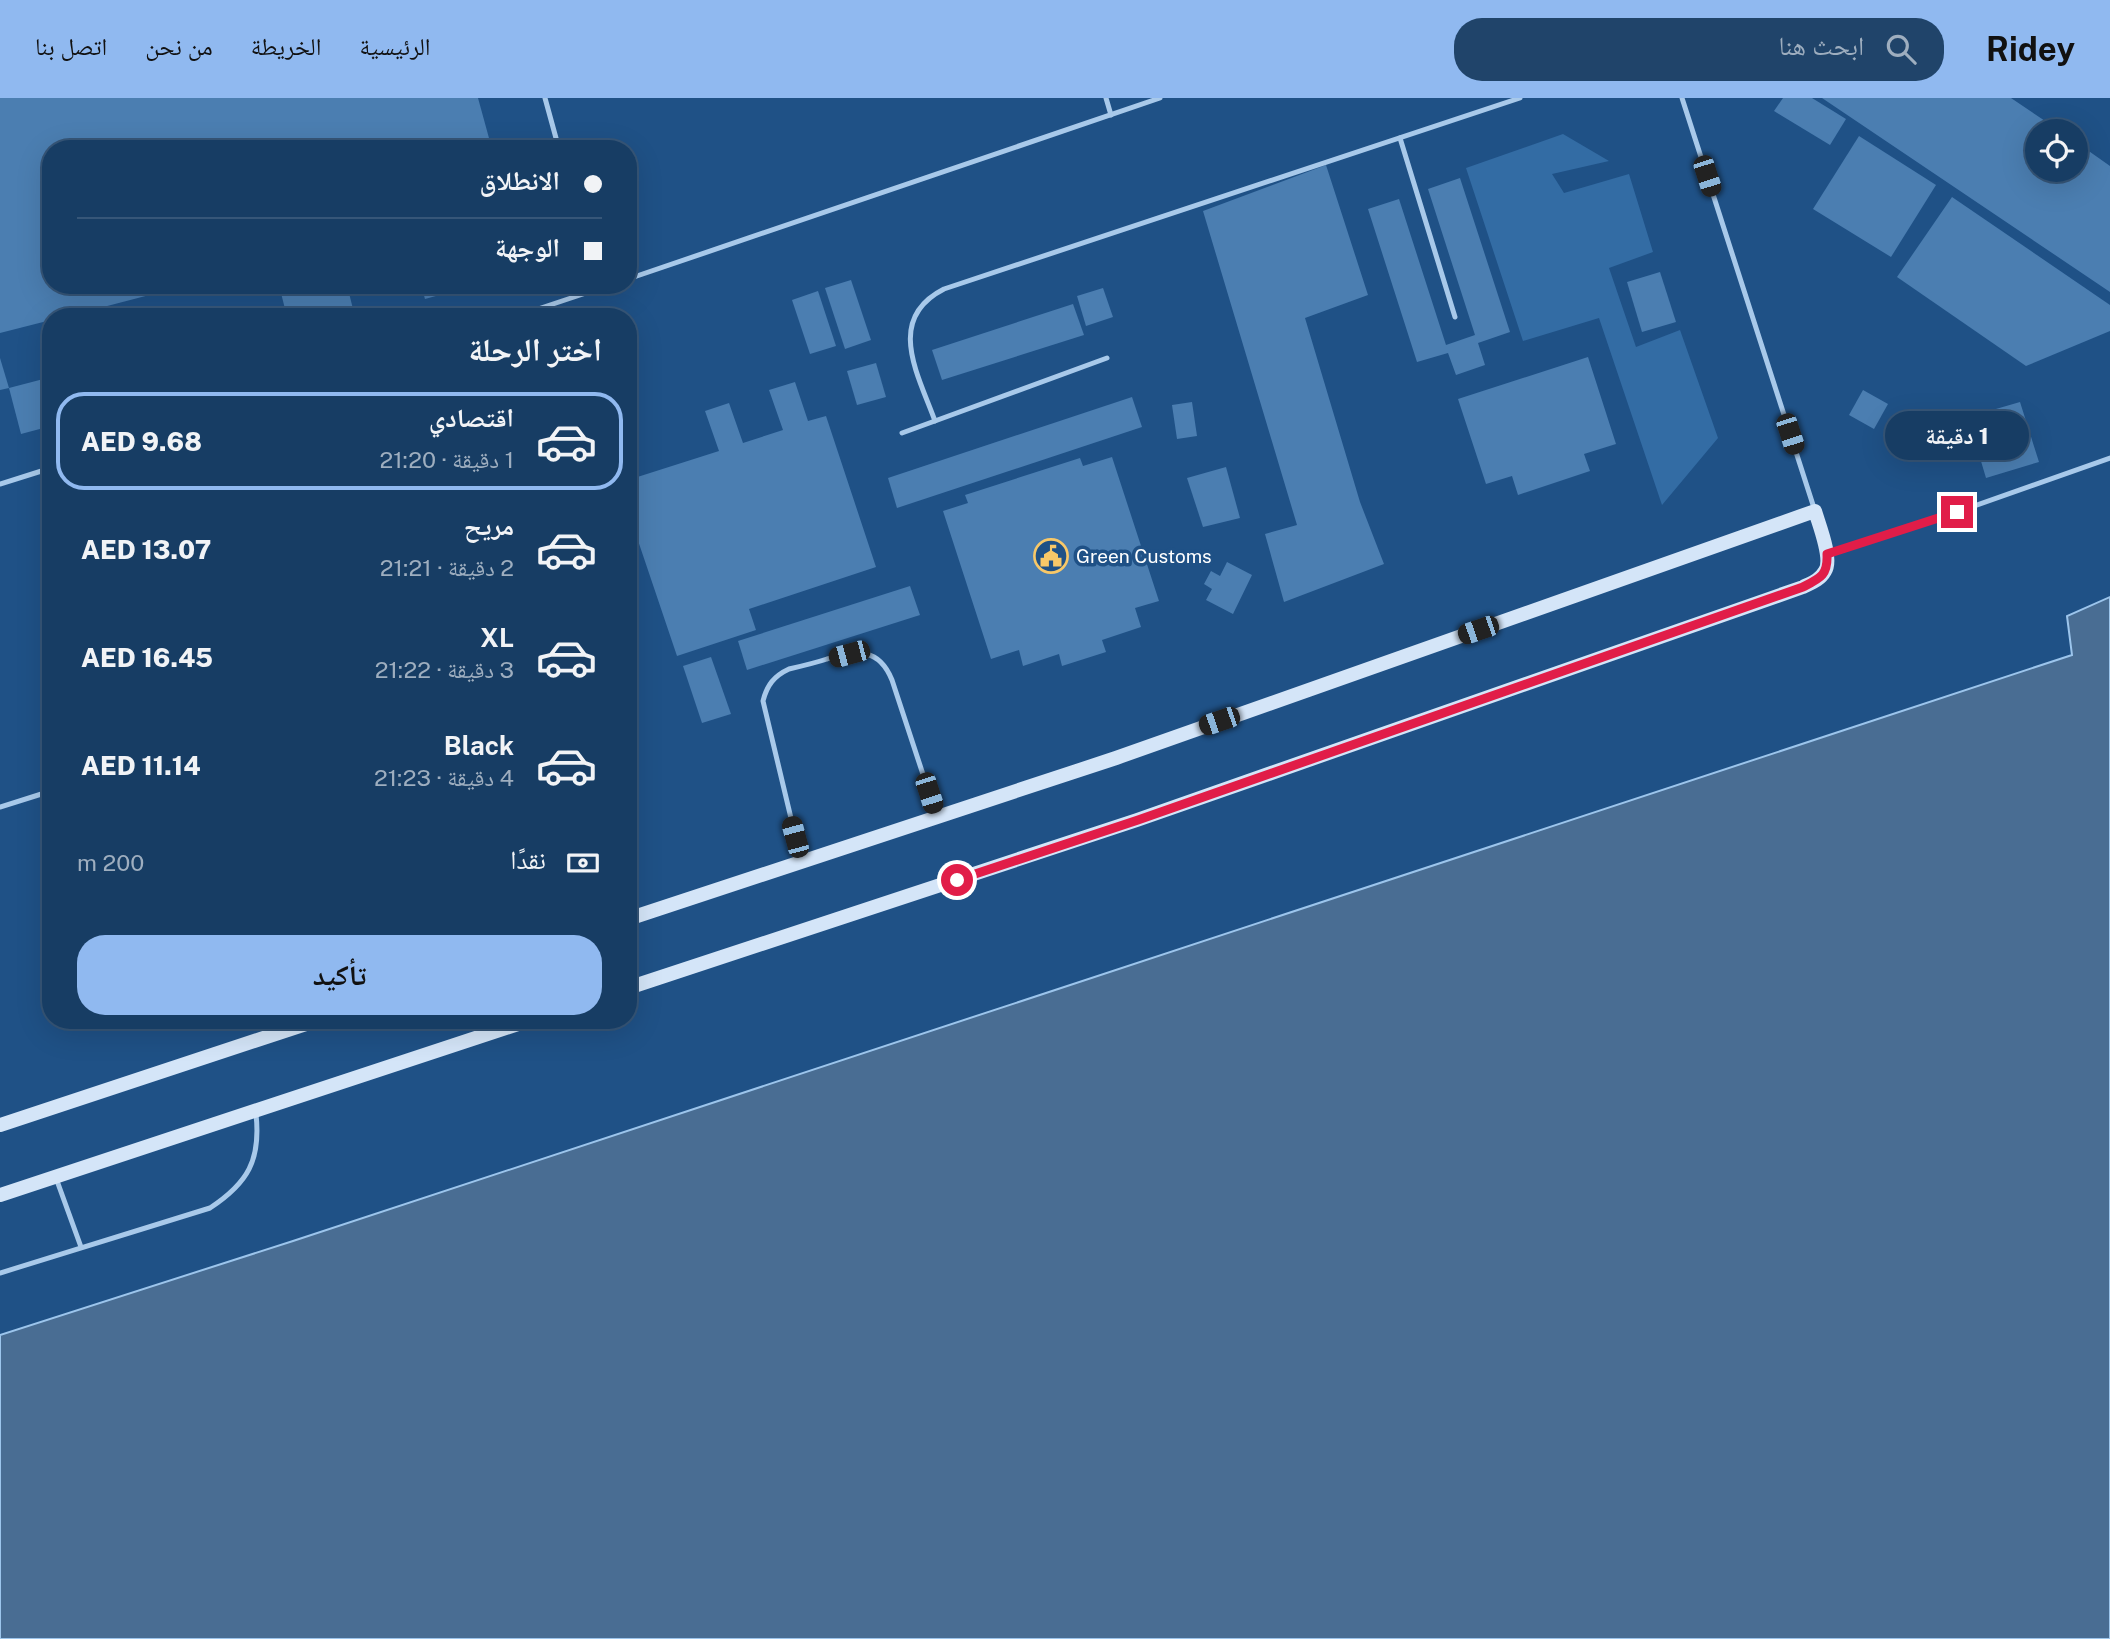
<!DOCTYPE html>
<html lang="ar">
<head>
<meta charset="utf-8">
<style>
  :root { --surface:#173d64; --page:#20446a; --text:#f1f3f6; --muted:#9eaebf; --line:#365678; --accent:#90b9f0 }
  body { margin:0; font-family:"Public Sans","Noto Naskh Arabic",sans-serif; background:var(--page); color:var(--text); direction:rtl; height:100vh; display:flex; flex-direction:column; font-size:26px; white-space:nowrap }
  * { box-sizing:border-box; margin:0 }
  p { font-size:23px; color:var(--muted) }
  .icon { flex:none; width:38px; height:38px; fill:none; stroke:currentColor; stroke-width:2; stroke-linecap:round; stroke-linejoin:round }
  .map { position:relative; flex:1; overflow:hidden; direction:ltr }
  .drawer { position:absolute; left:42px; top:210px; width:595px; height:721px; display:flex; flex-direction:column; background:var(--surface); border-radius:28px; box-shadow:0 7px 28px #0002,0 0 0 2px var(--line); direction:rtl }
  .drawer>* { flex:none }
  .top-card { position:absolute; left:42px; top:42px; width:595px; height:154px; border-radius:28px; box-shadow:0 7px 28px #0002,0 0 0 2px var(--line); direction:rtl; display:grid; align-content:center; height:154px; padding:0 35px; background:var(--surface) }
  .fabs { position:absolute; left:2025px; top:21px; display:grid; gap:14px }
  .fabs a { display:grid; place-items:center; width:63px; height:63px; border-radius:50%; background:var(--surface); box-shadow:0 7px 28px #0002,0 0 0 2px var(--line); font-size:35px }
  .end { position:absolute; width:32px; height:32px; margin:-16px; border:9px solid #e11d48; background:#fff; box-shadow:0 0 0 4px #fff }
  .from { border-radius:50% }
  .bubble { position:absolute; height:49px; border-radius:24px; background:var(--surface); box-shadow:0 7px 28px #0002,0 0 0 2px var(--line); font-size:23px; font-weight:800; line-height:49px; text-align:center; direction:rtl }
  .car { position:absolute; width:21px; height:42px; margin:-21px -10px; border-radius:9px; box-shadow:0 0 5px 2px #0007; background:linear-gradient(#222 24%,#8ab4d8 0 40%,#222 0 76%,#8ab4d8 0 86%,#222 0) }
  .top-card b { display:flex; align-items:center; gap:24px; height:66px; font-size:26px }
  .top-card b+b { border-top:2px solid var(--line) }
  .top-card i { width:18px; height:18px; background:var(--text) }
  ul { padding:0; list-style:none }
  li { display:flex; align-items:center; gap:21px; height:98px; margin:0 14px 10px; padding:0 21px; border:4px solid transparent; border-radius:28px }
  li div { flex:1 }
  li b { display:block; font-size:26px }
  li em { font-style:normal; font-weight:800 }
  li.active { border-color:var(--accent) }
  li>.icon { width:63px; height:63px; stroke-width:1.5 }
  h2 { padding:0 35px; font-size:32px; line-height:84px }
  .pay { display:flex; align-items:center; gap:18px; height:77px; padding:0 35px; font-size:26px }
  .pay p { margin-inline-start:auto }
  .action { display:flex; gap:14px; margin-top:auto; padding:14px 35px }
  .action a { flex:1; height:80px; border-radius:28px; background:var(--accent); color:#111; font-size:28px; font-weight:800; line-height:80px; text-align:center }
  header { display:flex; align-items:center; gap:42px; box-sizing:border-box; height:98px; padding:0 35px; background:var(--accent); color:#111 }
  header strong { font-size:33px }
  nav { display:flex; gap:38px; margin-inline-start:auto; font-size:24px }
  .search { width:490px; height:63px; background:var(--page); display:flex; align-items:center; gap:18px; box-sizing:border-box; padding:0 24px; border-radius:28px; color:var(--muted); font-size:26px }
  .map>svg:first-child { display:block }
  .green { fill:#336ca4 }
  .water { fill:#496d93; stroke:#9cc5ec; stroke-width:2 }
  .building { fill:#4b7eb1 }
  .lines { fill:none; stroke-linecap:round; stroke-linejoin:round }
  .lane { stroke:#a8c9ea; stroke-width:5 }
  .secondary { stroke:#d4e5f8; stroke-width:14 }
  .route { stroke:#e11d48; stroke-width:9 }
  .labels { text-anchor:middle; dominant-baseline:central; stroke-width:7; stroke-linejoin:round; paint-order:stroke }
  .poi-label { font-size:19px; fill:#fff; stroke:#1f5186; text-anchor:start }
</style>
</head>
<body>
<header>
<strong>Ridey</strong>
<div class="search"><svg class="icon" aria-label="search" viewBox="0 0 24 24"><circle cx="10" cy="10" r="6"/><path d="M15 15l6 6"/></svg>ابحث هنا</div>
<nav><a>الرئيسية</a><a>الخريطة</a><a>من نحن</a><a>اتصل بنا</a></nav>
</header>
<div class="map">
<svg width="2110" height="1541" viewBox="0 0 2110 1541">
  <rect width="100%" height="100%" fill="#1f5186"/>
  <polygon class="green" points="1563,36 1609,63 1552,76 1564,95 1629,76 1653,154 1609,170 1636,249 1680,232 1718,340 1662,407 1599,220 1523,243 1466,70"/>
  <polygon class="water" points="2110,499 2110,1541 0,1541 0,1237 293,1143 2072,557 2067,518"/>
  <g class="building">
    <polygon points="0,0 478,0 492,51 51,51 51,187 184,188 65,219 51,219 51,222 0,235"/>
    <polygon points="1783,0 1812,0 1846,21 1830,47 1774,13"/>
    <polygon points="1822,0 2011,0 2060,33 2037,33 2037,72 2076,72 2076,44 2110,68 2110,194"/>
    <polygon points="1859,38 1936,87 1891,159 1813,111"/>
    <polygon points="1326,67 1368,197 1305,220 1360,404 1384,466 1284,504 1265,436 1297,427 1203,113"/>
    <polygon points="1460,80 1510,234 1478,245 1485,267 1456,277 1448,255 1417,264 1368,111 1399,101 1446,247 1475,237 1428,91"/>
    <polygon points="1952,99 2110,207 2110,233 2026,268 1897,179"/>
    <polygon points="1660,174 1676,224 1642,234 1627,184"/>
    <polygon points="851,182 871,242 845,251 825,190"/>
    <polygon points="279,187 347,187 355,219 287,219"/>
    <polygon points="421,187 472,187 472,188 425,201"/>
    <polygon points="1103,190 1113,219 1086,228 1077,198"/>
    <polygon points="818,193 836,248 810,256 792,202"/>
    <polygon points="1073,206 1084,237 942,282 932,252"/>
    <polygon points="1588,259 1616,346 1584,356 1590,373 1518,397 1512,378 1486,386 1458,301"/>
    <polygon points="0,260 9,290 0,292"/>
    <polygon points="876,265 886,299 857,307 847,273"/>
    <polygon points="51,279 51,328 21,336 9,290"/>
    <polygon points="795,284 808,323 826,318 876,469 749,511 756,532 677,558 628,413 628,382 719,353 705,313 729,305 743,345 783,332 769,292"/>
    <polygon points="1863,292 1888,306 1874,331 1849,317"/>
    <polygon points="1132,299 1142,329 897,410 888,380"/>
    <polygon points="1192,304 1197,338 1177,341 1172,307"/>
    <polygon points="2020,304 2039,364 1986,380 1975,343 1997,337 1989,313"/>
    <polygon points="1112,359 1159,503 1135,510 1141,529 1102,542 1106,554 1062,568 1059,556 1023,568 1019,552 991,561 943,413 968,405 965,397 1080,360 1083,368"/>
    <polygon points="1226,369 1240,420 1203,429 1187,380"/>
    <polygon points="1227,464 1252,477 1233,516 1206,502 1212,491 1204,486 1211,473 1220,478"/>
    <polygon points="910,488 920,517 747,572 738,543"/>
    <polygon points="711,559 731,616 702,625 683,568"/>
  </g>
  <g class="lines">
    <g class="lane">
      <polyline points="545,0 559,51"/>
      <polyline points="1106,0 1111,17"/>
      <polyline points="1682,0 1814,410"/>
      <polyline points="1400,40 1455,219"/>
      <polyline points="628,181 1160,0"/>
      <polyline points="514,219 610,187"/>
      <path d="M 935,323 C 918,276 885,221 944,191 L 1520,0"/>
      <polyline points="902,335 1107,260"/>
      <polyline points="0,386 51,370"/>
      <polyline points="1828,455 1957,414 2110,360"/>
      <polyline points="628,578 632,591"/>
      <polyline points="0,709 51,693"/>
      <path d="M 801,762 L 763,603 C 767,587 774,578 789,571 C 802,568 815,565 827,561 C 857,554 878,548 892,582 L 937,719"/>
      <polyline points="56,1080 81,1149"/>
      <path d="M 0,1175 L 210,1110 C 248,1085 261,1062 256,1016"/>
    </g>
    <g class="secondary">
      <path d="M 628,821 L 1116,660 L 1815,413 C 1819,427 1833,461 1825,473 C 1820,482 1811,485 1803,489 L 1137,722 L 628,890"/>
      <polyline points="0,1027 318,922"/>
      <polyline points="0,1097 530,922"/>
    </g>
  </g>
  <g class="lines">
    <path class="route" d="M 957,782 L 1138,722 L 1803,489 C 1821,480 1828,477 1827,456 L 1957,414"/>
  </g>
  <defs>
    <g id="civic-ring" transform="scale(1.75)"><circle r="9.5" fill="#1f5186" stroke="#f8c868" stroke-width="1.5"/><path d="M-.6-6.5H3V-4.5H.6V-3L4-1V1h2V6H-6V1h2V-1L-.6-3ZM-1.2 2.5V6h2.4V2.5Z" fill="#f8c868"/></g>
  </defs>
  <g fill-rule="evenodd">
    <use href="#civic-ring" x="1051" y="458"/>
  </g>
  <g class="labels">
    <g class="poi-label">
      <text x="1076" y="458">Green Customs</text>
    </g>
  </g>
</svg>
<div class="fabs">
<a><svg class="icon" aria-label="locate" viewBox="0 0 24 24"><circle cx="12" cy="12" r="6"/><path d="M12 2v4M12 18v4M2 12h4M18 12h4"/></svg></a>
</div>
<i class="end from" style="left:957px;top:782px"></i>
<i class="end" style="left:1957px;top:414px"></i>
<div class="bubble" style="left:1885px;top:313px;width:144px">1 دقيقة</div>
<i class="car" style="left:1707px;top:78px;rotate:162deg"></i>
<i class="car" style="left:1790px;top:336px;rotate:162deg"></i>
<i class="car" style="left:1478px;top:532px;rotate:251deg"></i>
<i class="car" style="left:849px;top:556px;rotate:255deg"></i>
<i class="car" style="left:1219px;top:623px;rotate:251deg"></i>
<i class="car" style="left:929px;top:695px;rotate:162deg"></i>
<i class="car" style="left:795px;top:739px;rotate:345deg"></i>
<div class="top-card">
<b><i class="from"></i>الانطلاق</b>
<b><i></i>الوجهة</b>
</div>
<section class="drawer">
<h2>اختر الرحلة</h2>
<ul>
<li class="active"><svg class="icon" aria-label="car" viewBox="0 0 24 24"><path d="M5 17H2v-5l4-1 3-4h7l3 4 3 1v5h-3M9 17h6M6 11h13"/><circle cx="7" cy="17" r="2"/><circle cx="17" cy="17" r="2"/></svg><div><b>اقتصادي</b><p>1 دقيقة · 21:20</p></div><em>AED 9.68</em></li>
<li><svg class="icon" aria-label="car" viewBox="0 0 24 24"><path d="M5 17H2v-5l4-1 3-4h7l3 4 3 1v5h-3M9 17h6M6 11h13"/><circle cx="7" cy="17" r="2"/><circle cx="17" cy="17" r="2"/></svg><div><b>مريح</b><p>2 دقيقة · 21:21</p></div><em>AED 13.07</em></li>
<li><svg class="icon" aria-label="car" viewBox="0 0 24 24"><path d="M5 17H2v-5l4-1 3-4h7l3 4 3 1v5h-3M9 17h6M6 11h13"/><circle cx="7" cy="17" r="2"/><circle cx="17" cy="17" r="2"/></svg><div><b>XL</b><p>3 دقيقة · 21:22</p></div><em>AED 16.45</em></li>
<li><svg class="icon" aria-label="car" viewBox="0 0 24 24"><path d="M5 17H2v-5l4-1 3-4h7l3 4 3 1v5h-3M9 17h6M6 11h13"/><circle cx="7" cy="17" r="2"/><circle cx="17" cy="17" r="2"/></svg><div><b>Black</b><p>4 دقيقة · 21:23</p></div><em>AED 11.14</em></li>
</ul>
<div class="pay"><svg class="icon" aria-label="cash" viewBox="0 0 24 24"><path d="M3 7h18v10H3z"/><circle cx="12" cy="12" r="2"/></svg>نقدًا<p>200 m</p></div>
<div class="action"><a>تأكيد</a></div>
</section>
</div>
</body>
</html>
